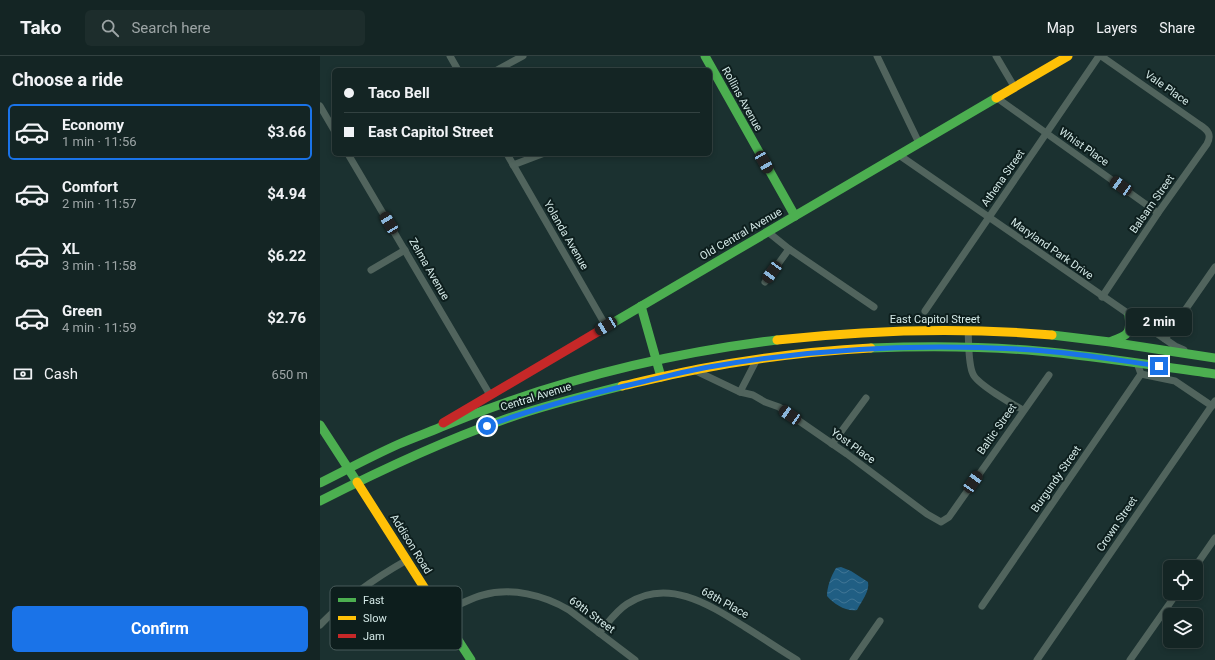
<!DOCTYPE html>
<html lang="en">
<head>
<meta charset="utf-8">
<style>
  :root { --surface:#142524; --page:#1d2d2c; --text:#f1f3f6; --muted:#9da5a6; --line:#334241; --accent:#1a73e8 }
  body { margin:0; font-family:Roboto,sans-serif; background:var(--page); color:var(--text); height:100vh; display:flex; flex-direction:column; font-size:15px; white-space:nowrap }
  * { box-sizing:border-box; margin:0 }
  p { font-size:13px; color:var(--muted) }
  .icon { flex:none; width:22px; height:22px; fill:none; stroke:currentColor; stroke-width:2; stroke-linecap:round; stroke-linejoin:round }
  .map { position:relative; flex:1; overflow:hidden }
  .side { display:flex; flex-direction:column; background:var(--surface); width:320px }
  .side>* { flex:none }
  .hud { position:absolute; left:12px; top:12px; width:380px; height:88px; border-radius:6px; box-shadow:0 2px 6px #0003,0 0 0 1px var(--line); display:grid; align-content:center; height:88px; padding:0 12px; background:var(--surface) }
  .buttons { position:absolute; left:843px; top:504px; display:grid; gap:8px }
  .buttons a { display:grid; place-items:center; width:40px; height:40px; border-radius:6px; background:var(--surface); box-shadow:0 2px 6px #0003,0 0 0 1px var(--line); font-size:20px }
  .end { position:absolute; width:18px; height:18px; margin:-9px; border:5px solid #1a73e8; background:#fff; box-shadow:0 0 0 2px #fff }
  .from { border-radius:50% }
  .bubble { position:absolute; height:28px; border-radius:6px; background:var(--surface); box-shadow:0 2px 6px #0003,0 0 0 1px var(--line); font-size:13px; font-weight:700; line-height:28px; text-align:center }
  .car { position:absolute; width:12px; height:24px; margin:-12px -6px; border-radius:5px; box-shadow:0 0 3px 1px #0007; background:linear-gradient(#222 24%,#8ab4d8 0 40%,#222 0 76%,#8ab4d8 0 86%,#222 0) }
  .hud b { display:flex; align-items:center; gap:14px; height:38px; font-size:15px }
  .hud b+b { border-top:1px solid var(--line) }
  .hud i { width:10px; height:10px; background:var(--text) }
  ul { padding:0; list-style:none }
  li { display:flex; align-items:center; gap:12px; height:56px; margin:0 8px 6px; padding:0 4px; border:2px solid transparent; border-radius:6px }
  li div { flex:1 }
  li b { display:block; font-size:15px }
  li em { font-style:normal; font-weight:700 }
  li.active { border-color:var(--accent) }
  li>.icon { width:36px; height:36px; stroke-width:1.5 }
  h2 { padding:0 12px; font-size:18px; line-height:48px }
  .pay { display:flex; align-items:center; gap:10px; height:44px; padding:0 12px; font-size:15px }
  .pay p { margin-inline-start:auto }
  .action { display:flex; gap:8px; margin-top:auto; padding:8px 12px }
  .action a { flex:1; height:46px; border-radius:6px; background:var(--accent); color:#fff; font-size:16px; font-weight:700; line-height:46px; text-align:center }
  header { display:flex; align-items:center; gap:24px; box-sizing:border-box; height:56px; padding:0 20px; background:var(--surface); border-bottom:1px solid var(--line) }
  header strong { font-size:19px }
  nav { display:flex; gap:22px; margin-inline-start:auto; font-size:14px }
  .search { width:280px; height:36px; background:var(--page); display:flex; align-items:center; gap:10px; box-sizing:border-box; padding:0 14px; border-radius:6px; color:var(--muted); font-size:15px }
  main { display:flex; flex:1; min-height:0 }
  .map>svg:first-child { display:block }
  .water { fill:url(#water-waves) }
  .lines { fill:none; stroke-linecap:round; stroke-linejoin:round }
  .street { stroke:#51645d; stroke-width:7 }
  .fast { stroke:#4caf50; stroke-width:9 }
  .slow { stroke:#ffc107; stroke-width:9 }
  .jam { stroke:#c62828; stroke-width:9 }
  .route { stroke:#1a73e8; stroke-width:5 }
  .labels { text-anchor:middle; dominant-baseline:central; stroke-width:4; stroke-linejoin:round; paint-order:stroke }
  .street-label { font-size:11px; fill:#d4e9e7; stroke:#0d1e1d }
  .key { fill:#0d1e1d; stroke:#495b5a; stroke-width:1 }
  .key-label { font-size:11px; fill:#d4e9e7 }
</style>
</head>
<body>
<header>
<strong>Tako</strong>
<div class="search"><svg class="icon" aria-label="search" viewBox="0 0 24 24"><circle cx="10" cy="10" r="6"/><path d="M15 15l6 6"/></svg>Search here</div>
<nav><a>Map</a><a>Layers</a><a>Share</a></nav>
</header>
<main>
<section class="side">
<h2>Choose a ride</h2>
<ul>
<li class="active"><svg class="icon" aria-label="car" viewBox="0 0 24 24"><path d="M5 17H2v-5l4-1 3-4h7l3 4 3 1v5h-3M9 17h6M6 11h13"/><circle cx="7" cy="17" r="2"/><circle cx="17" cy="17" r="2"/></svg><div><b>Economy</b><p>1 min · 11:56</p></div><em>$3.66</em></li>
<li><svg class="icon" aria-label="car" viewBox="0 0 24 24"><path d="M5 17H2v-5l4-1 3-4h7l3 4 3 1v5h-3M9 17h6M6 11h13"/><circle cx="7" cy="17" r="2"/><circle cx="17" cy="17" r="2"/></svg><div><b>Comfort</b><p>2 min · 11:57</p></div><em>$4.94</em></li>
<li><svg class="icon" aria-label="car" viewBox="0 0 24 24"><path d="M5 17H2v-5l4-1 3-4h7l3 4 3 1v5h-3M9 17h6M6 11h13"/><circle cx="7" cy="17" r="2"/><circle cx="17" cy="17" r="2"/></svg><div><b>XL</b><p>3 min · 11:58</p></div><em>$6.22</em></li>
<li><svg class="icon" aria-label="car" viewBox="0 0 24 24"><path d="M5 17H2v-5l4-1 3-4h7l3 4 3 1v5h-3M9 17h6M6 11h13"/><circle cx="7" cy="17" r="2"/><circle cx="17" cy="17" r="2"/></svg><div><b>Green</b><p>4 min · 11:59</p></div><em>$2.76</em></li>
</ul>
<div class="pay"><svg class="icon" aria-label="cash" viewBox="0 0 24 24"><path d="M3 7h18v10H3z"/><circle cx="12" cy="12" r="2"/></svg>Cash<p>650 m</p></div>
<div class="action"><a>Confirm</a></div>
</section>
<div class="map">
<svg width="895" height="604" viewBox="0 0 895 604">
  <defs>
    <pattern id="water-waves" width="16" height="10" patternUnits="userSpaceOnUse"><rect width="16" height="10" fill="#205e83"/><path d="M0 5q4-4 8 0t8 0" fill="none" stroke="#407595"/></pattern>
  </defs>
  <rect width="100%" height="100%" fill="#1b3130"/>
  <path class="water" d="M 521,511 L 531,515 L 548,526 C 550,535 541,546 537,554 C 526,556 514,548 507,540 C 507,531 511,520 516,512 Z"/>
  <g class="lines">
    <g class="street">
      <polyline points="130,0 138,14"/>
      <polyline points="557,0 599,87"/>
      <polyline points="676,0 695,32"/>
      <path d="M 781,0 L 880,69 C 888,74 892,79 887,88 L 838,157 L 782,241"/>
      <polyline points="177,14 203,0"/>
      <polyline points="677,42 838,157"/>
      <polyline points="0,50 14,74"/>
      <polyline points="28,98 170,339"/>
      <polyline points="187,98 286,270"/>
      <polyline points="579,99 855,290 864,294"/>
      <polyline points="193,109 222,98"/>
      <polyline points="448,176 469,193 554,251"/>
      <polyline points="51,214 85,194"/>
      <polyline points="445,226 469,193"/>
      <polyline points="605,255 779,0"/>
      <path d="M 648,275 C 649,286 648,308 653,318 C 657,328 692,348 703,354"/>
      <polyline points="845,283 895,211"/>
      <polyline points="374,314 420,336 433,339 445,346 459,351 527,398 607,458 621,466 629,461 729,319"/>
      <polyline points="821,318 855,325 892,350"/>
      <polyline points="420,336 437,303"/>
      <polyline points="512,388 546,342"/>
      <polyline points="875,511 895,482"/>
      <polyline points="662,550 821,318 817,307"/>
      <path d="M 121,558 C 134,551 148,543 163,539 C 191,531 224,539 249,554 L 315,604"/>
      <path d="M 0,569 C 25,543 55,522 87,504"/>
      <path d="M 279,577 C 288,567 296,555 307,548 C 348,521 390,549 425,571 C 443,582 460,594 477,604"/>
      <polyline points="533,604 560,565"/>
      <polyline points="717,604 895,345"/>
      <polyline points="810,604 857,537"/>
    </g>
    <g class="fast">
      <polyline points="385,0 475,160"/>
      <polyline points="321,250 341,321"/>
      <polyline points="279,275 676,42"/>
      <polyline points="732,279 790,286 895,302"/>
      <path d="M 792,285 C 809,279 811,277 809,259"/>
      <path d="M 551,292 C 607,290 662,290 718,295 C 777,300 836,310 895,318"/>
      <polyline points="0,369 37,426"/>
      <path d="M 0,427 C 26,414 52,400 79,388 C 93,382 107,377 121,371 C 228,327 342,298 457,284"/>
      <path d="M 0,445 C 59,415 120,386 183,364 C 222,350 262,340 302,330"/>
      <polyline points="114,547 151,604"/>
    </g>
    <g class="slow">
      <polyline points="676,42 748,0"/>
      <path d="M 457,284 C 548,274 640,271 732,279"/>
      <path d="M 302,330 C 328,324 353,318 379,313 C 436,302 494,295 551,292"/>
      <polyline points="37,426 114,547"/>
    </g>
    <polyline class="jam" points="123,367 279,275"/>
  </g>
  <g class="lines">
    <path class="route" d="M 167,370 C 217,351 269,338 322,326 C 344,321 366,315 389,311 C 496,292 605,287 713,294 C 756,297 797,304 839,310"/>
  </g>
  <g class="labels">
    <g class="street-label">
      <text transform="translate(847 32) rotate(35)">Vale Place</text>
      <text transform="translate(422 43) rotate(61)">Rollins Avenue</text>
      <text transform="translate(764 91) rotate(35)">Whist Place</text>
      <text transform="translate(683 122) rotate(-55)">Athena Street</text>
      <text transform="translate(832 148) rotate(-55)">Balsam Street</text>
      <text transform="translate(421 178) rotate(-30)">Old Central Avenue</text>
      <text transform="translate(246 179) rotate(60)">Yolanda Avenue</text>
      <text transform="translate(732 193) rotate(35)">Maryland Park Drive</text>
      <text transform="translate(109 213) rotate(60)">Zelma Avenue</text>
      <text x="615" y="263">East Capitol Street</text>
      <text transform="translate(216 341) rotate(-17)">Central Avenue</text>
      <text transform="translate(677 373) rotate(-55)">Baltic Street</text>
      <text transform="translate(533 390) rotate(36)">Yost Place</text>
      <text transform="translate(736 423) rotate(-55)">Burgundy Street</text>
      <text transform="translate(797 468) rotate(-56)">Crown Street</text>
      <text transform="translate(91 488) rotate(58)">Addison Road</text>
      <text transform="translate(405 547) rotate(29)">68th Place</text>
      <text transform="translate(272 559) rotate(36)">69th Street</text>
    </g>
  </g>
  <rect x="10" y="530" width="132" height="64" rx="6" class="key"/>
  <rect x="18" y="542" width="18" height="4" fill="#4caf50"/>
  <rect x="18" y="560" width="18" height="4" fill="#ffc107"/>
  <rect x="18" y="578" width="18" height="4" fill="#c62828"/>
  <g class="key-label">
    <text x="43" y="548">Fast</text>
    <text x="43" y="566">Slow</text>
    <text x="43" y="584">Jam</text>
  </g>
</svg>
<div class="buttons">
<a><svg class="icon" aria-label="locate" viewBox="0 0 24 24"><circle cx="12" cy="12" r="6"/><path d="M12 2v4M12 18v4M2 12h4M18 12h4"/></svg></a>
<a><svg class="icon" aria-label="layers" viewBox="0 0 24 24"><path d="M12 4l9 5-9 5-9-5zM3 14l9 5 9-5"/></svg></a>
</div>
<i class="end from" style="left:167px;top:370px"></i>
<i class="end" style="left:839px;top:310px"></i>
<div class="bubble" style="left:806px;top:252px;width:66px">2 min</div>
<i class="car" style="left:444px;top:106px;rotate:150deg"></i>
<i class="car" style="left:801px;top:130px;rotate:305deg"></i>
<i class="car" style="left:69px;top:167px;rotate:329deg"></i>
<i class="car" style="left:452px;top:216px;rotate:216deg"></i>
<i class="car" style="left:286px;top:270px;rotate:239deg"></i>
<i class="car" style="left:470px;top:359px;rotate:304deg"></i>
<i class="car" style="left:653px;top:426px;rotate:35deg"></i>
<div class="hud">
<b><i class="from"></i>Taco Bell</b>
<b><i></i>East Capitol Street</b>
</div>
</div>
</main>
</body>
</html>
